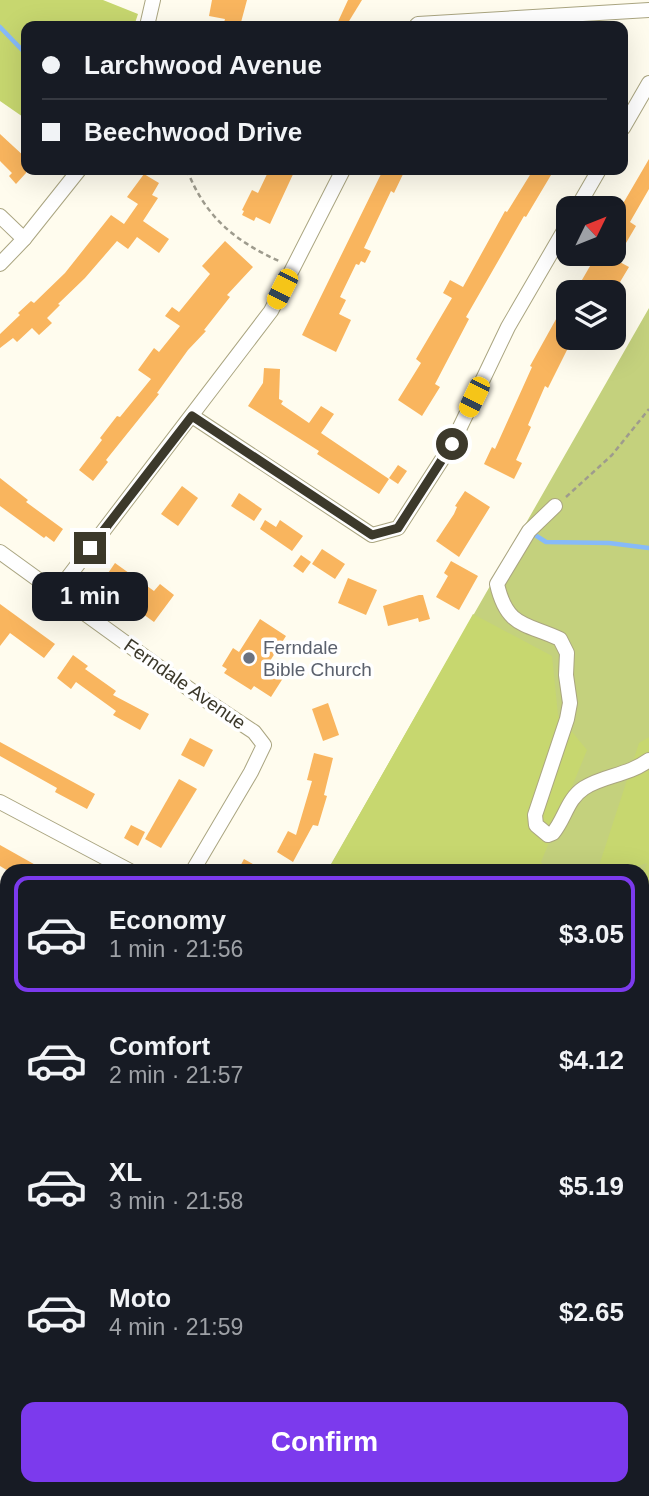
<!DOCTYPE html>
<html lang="en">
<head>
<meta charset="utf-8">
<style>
  :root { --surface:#171b24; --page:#20242c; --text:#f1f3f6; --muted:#9ea1a6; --line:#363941; --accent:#7c3aed }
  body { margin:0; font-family:Helvetica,sans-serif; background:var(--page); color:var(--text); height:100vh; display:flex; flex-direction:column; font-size:26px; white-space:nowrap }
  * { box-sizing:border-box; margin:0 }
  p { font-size:23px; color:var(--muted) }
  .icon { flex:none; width:38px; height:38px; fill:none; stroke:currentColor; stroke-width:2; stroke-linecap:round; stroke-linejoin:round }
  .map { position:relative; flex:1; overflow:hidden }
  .side { position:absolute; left:0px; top:864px; width:649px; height:632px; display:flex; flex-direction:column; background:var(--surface); border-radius:21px 21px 0 0; box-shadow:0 7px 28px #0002 }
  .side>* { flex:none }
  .guide { position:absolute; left:21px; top:21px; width:607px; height:154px; border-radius:14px; box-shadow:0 7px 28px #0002; display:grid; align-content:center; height:154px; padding:0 21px; background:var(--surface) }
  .needle { width:46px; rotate:47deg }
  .tools { position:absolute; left:556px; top:196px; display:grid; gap:14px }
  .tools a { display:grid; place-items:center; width:70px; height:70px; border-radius:14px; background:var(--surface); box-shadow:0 7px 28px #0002; font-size:35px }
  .end { position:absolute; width:32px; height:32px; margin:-16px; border:9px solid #3c392b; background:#fff; box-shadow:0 0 0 4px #fff }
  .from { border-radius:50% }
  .bubble { position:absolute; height:49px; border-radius:14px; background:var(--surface); box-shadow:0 7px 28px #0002; font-size:23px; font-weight:700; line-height:49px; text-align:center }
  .car { position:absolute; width:21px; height:42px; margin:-21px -10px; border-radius:9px; box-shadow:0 0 5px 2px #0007; background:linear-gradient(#f5c518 24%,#345 0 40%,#f5c518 0 76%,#345 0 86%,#f5c518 0) }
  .guide b { display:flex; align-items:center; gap:24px; height:66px; font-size:26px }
  .guide b+b { border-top:2px solid var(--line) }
  .guide i { width:18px; height:18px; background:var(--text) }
  ul { padding:12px 0 0; list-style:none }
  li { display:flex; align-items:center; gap:21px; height:116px; margin:0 14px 10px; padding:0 7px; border:4px solid transparent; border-radius:14px }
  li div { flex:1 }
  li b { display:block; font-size:26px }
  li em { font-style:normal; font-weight:700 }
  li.active { border-color:var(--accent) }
  li>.icon { width:63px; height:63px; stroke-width:1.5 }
  .cta { display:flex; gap:14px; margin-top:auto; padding:14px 21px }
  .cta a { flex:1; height:80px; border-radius:14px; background:var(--accent); color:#fff; font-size:28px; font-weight:700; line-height:80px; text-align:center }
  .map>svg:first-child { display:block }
  .green { fill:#c4d17d }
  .forest { fill:#c7d76f }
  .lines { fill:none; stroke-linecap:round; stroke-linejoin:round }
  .stream { stroke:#87baf8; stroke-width:4.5 }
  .building { fill:#f9b55e }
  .minor-casing { stroke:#aaa581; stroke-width:16 }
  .path { stroke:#9e9b8d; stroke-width:2.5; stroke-dasharray:5 3.5; stroke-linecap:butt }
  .minor { stroke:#fff; stroke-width:14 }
  .route { stroke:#3c392b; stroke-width:9 }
  .worship-dot { fill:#6b7280; stroke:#fff; stroke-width:2.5 }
  .labels { text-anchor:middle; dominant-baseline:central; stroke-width:7; stroke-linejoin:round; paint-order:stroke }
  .worship-label { font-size:19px; fill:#5b616d; stroke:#fff; text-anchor:start }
  .street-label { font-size:19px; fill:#3c392b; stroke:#fff }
</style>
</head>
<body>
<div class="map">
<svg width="649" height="1496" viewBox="0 0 649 1496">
  <rect width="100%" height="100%" fill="#fffcee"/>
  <polygon class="green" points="649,308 649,1496 6,1496 0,1493 0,1444 7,1431 7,1489 642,1489 642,872 327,871"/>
  <g class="forest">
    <polygon points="0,0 103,0 138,14 134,26 26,26 26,119 0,101"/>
    <polygon points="473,614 552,656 558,715 587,750 541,862 548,871 327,872"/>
    <polygon points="649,737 649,1016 642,1015 642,877 647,863 624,871 597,872 639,743"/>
    <polygon points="649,1076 649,1367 642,1368 642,1077"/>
  </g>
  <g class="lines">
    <g class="stream">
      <polyline points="0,27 26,54"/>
      <polyline points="535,535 546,542 609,543 649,548"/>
    </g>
  </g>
  <g class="building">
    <polygon points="212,0 247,0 240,26 223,26 225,19 209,16"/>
    <polygon points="348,0 362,0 346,26 336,26"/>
    <polygon points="0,134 26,158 26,173 16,184 9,176 12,173 0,161"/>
    <polygon points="649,159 649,189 630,222 636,226 616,260 629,267 614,292 575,292 597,254 614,254 614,219"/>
    <polygon points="269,170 295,170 270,224 256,217 254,221 242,215 244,211 242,210 252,190 258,193"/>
    <polygon points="383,170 405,170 394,193 391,191 364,248 371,251 365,263 361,261 359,265 356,264 340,297 346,300 339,314 351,320 336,352 302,335"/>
    <polygon points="533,170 554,170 526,217 524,216 466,317 469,319 435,384 440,387 422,416 398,400 421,363 416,359 452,298 443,293 450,280 463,287 505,211 507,212"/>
    <polygon points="144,174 159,183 152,195 158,198 143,221 169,239 159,253 137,237 128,249 117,241 85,278 58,304 60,305 47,318 52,323 39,335 32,328 17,342 13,338 0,348 0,334 20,315 18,313 31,301 34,303 65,273 111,215 124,224 138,204 127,197"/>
    <polygon points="225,241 253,267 227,295 230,297 204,330 206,331 188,350 157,393 159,394 106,460 108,462 93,481 79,470 102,440 100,438 117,416 120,417 151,379 138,370 154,348 159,352 180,326 165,316 172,307 179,312 210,274 202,266"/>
    <polygon points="560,312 569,316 569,338 573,338 548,388 545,386 528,425 531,427 516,460 522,463 514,479 484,464 492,447 495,449 532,367 530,366"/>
    <polygon points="264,368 280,369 279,399 283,401 281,404 309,423 321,406 334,414 321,433 389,479 379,494 317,454 319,451 248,406 263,383"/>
    <polygon points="398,465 407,471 398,484 389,478"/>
    <polygon points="0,478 28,500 26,502 63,529 54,542 46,536 44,538 0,506"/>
    <polygon points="182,486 198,498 178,526 161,514"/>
    <polygon points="465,491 490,507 459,557 436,541 454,514 457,507 455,506"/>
    <polygon points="239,493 262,509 254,521 231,506"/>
    <polygon points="265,520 276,527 280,520 303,536 292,551 260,529"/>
    <polygon points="322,549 345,564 335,579 312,564"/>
    <polygon points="301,555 311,562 303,573 293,566"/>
    <polygon points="451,561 478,576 459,610 436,597 448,576 444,573"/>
    <polygon points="115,563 154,591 160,584 174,595 154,622 136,609 139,605 104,579"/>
    <polygon points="348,578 377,590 366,615 338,603"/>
    <polygon points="419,595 423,595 430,619 419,622 418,618 388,626 383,606"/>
    <polygon points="0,604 55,644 44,658 10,633 0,646"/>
    <polygon points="260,619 286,636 268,664 285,675 271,697 254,686 251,690 224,673 227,669 222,666 233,648 239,652"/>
    <polygon points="73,655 88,666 85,669 116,691 113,695 149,714 140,730 113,715 116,711 76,682 71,689 57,678"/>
    <polygon points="328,703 339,735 323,741 312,709"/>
    <polygon points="190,738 213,750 204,767 181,755"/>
    <polygon points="0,742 95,794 87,809 55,792 57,788 0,756"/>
    <polygon points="314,753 333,758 324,795 327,796 318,826 313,825 293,862 277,852 288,831 296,835 312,781 307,780"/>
    <polygon points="179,779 197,789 161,848 145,839"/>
    <polygon points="131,825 145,832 138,846 124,838"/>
    <polygon points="0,845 48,872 10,872 0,866"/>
    <polygon points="244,859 267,872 237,872"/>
  </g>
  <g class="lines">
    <g class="minor-casing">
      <g id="minor">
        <polyline points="147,26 153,0"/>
        <polyline points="416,26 418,24 649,10"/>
        <polyline points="623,128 649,83"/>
        <polyline points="577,208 599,170"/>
        <polyline points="0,216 24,239"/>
        <polyline points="0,264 24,239 79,170"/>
        <polyline points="192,416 372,535 398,528 452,444 508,327 569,222"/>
        <path d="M 555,506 L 529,531 L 497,584 C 507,628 526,623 560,639 L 567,653 L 566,675 L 570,703 L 567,719 L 535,815 L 536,825 L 548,835 L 553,833 C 565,819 567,799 584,788 C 604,775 627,776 649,760"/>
        <polyline points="0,552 192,691 254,732 264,745 251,772 192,872"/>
        <polyline points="56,593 271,311 343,170"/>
        <polyline points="0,802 132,872"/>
        <polyline points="642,905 649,904"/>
        <polyline points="0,1056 7,1060"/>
      </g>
    </g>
    <g class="path">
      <path d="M 187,170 C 206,218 235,241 281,262"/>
      <polyline points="566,497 612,455 649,409"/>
      <polyline points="642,1023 649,1024"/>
      <polyline points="642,1442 649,1442"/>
      <polyline points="0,1488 20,1496"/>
    </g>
    <use href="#minor" class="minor"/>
  </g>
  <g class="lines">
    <polyline class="route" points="90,548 192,416 372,535 398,528 452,444"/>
  </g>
  <circle class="worship-dot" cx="249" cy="658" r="7"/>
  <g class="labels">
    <g class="worship-label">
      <text x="263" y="647">Ferndale<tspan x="263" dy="22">Bible Church</tspan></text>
    </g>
    <g class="street-label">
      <text transform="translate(185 684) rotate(35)">Ferndale Avenue</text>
    </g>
  </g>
</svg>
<div class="tools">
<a><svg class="needle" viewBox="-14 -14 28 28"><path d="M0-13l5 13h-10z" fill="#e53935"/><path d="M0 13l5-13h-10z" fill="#9ea1a6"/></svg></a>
<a><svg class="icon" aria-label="layers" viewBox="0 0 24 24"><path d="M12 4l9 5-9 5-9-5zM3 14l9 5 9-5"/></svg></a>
</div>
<i class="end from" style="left:452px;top:444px"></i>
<i class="end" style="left:90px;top:548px"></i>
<div class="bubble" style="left:32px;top:572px;width:116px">1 min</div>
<i class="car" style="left:282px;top:289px;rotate:207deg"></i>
<i class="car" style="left:474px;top:397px;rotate:206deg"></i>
<div class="guide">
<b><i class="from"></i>Larchwood Avenue</b>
<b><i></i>Beechwood Drive</b>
</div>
<section class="side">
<ul>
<li class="active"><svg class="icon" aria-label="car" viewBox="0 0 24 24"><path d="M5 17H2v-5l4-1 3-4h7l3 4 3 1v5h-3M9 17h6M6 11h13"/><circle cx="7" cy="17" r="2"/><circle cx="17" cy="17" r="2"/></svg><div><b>Economy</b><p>1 min · 21:56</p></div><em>$3.05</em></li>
<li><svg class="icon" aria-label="car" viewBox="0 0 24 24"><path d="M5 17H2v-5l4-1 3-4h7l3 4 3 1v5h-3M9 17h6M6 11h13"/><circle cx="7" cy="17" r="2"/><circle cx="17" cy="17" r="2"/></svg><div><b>Comfort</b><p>2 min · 21:57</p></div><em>$4.12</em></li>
<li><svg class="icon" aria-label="car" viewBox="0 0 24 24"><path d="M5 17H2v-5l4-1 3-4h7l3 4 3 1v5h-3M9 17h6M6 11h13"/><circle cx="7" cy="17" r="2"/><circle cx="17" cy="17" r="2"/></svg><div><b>XL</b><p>3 min · 21:58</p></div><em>$5.19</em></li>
<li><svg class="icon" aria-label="car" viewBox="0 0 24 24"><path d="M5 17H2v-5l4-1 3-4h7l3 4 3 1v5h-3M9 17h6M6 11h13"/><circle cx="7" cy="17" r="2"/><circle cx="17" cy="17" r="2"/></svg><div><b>Moto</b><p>4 min · 21:59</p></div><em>$2.65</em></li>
</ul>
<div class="cta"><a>Confirm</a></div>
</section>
</div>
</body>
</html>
